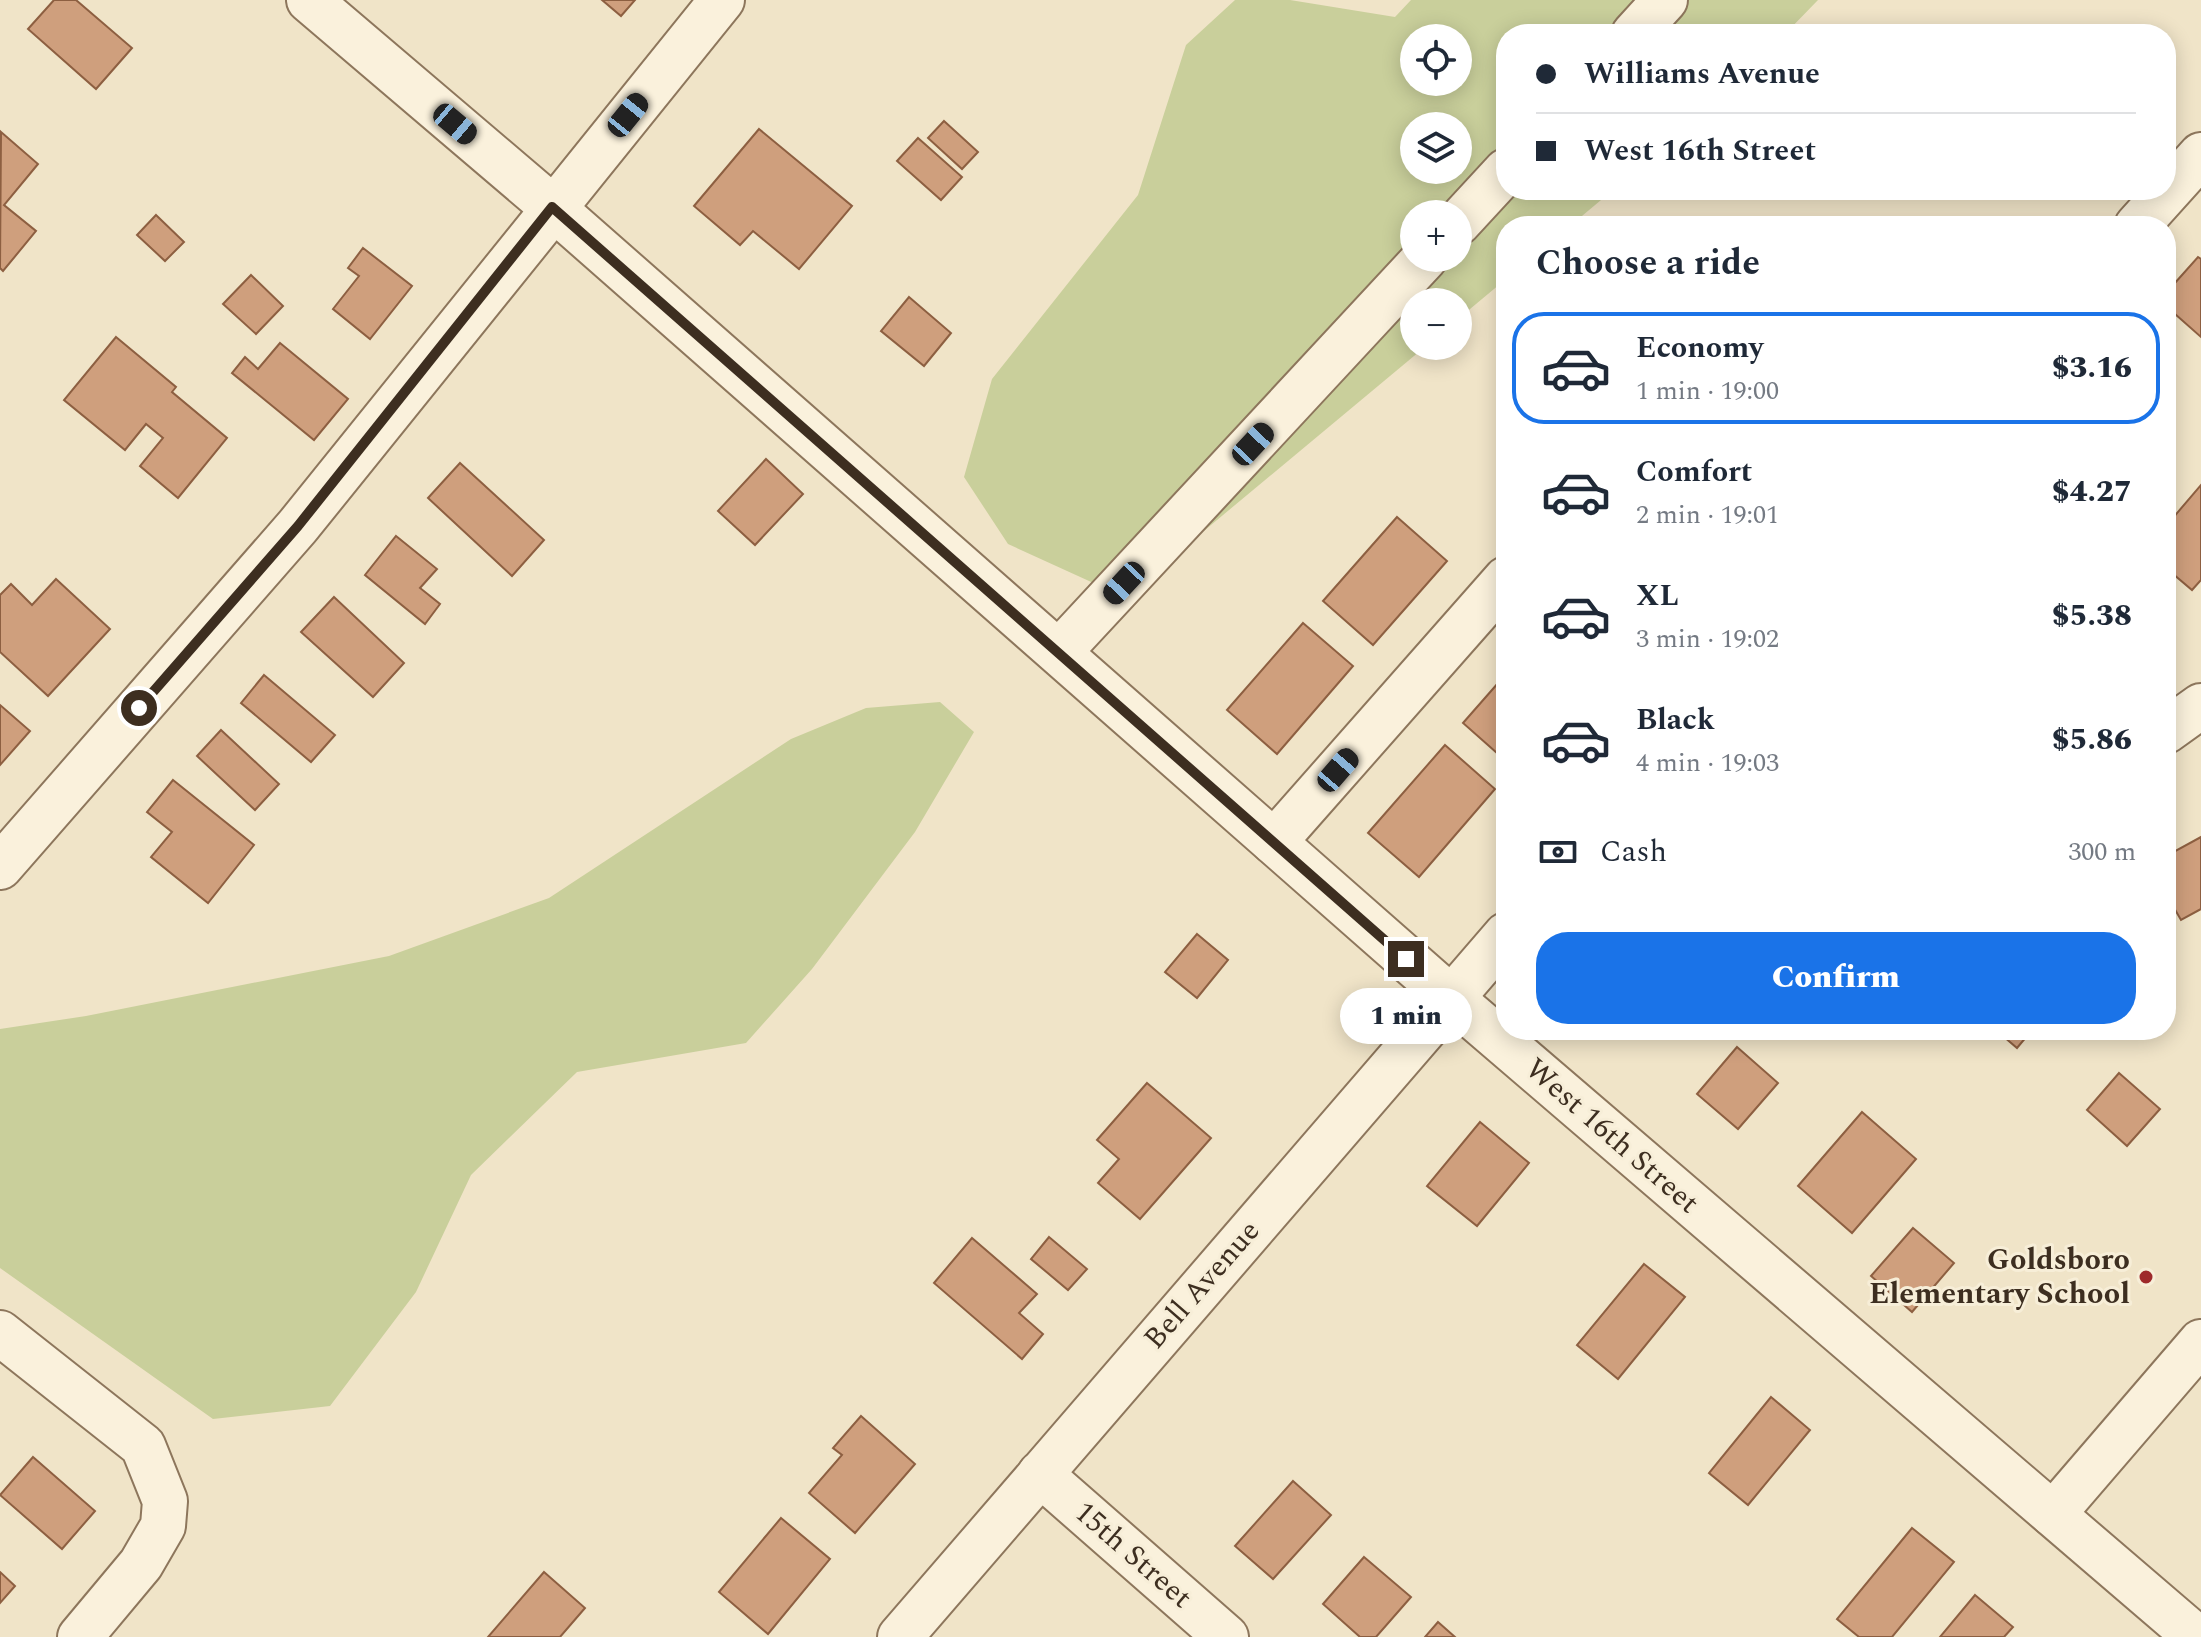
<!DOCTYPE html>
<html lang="en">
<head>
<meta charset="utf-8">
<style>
  :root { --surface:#fff; --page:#f2f2f3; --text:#1f2937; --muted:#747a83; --line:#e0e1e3; --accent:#1a73e8 }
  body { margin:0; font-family:Spectral,serif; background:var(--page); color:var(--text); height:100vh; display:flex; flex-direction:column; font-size:30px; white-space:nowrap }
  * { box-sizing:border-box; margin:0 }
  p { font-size:26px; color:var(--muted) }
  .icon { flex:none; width:44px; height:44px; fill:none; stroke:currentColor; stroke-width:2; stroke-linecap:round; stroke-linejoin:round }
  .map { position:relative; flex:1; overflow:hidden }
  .drawer { position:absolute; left:1496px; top:216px; width:680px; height:824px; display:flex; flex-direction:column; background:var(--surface); border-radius:32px; box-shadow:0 4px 20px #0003 }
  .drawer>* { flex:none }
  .top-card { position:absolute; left:1496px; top:24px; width:680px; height:176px; border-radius:32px; box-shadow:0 4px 20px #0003; display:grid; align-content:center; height:176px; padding:0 40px; background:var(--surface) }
  .tools { position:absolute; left:1400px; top:24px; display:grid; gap:16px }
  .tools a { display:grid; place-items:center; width:72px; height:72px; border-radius:50%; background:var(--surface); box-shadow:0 4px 20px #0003; font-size:40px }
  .end { position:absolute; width:36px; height:36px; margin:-18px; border:10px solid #3d2e20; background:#fff; box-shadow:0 0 0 4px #fff }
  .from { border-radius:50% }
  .bubble { position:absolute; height:56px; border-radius:28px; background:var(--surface); box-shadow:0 4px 20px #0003; font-size:26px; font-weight:800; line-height:56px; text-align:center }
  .car { position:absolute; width:24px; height:48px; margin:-24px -12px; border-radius:10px; box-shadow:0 0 6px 2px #0007; background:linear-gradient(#222 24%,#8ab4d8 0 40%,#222 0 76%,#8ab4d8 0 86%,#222 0) }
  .top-card b { display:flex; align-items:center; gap:28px; height:76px; font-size:30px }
  .top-card b+b { border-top:2px solid var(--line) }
  .top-card i { width:20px; height:20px; background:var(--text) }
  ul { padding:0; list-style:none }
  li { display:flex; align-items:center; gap:24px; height:112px; margin:0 16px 12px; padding:0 24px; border:4px solid transparent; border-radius:32px }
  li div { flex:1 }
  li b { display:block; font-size:30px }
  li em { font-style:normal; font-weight:800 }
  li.current { border-color:var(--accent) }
  li>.icon { width:72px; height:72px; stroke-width:1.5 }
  h2 { padding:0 40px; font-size:36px; line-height:96px }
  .pay { display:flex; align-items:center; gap:20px; height:88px; padding:0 40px; font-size:30px }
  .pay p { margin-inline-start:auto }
  .primary-button { display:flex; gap:16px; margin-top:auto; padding:16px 40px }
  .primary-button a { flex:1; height:92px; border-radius:32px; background:var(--accent); color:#fff; font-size:32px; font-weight:800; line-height:92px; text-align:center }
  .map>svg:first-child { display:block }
  .green { fill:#c9cf9b; fill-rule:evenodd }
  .building { fill:#cf9f7d; stroke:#8d5f41; stroke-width:2 }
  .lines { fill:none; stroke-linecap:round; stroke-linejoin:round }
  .minor-casing { stroke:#8d765c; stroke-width:48 }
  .minor { stroke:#faf1dc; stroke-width:44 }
  .route { stroke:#3d2e20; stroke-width:10 }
  .poi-dot { fill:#9e2a2b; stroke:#f7eed8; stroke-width:3 }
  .labels { text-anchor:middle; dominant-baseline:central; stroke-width:6; stroke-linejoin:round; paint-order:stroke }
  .street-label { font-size:30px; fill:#3d2e20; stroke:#f7eed8 }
  .poi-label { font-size:30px; font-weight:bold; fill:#3d2e20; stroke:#f7eed8; text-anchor:end }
</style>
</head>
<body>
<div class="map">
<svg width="2201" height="1637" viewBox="0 0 2201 1637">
  <rect width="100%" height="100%" fill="#f0e4c8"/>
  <g class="green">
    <path d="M 1235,0 L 1290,0 L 1395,17 L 1411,0 L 1818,0 L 1785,34 L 1506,34 L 1506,190 L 1613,190 L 1570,226 L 1506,226 L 1506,279 L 1458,319 L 1458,302 L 1414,302 L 1414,346 L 1426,346 L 1169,560 L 1100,586 L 1008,544 L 964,477 L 992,379 L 1138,195 L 1186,45 ZM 1414,38 L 1458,38 L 1458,82 L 1414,82 ZM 1414,126 L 1458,126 L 1458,170 L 1414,170 ZM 1414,214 L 1458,214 L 1458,258 L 1414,258 Z"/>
    <polygon points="940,702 974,732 915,832 812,969 746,1043 577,1072 471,1175 416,1292 330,1406 213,1419 0,1268 0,1029 86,1016 389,956 549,898 791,739 866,708"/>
  </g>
  <g class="building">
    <polygon points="54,0 76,0 132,48 96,89 28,29"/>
    <polygon points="602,0 635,0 621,16"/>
    <polygon points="944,121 978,152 962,169 928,138"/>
    <polygon points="759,129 852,206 799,269 753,231 740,245 694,206"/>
    <polygon points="1,132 38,164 4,205 36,231 3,271 0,268"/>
    <polygon points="918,138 962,177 941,200 897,161"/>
    <polygon points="156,215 184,242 165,261 137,235"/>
    <polygon points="363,248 412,286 370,339 333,309 359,276 348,268"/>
    <polygon points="2198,257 2201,259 2201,337 2166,306 2166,293"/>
    <polygon points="251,275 283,306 256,334 223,304"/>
    <polygon points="909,297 951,333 924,366 881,331"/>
    <polygon points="116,337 176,387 172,392 227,438 178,498 140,466 163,438 146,424 125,450 64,400"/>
    <polygon points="280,343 348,399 314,440 232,373 245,357 258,369"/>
    <polygon points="766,459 803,494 755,545 718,511"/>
    <polygon points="460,463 544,540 512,576 428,498"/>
    <polygon points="2201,485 2201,580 2192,590 2166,568 2166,526"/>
    <polygon points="1397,517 1447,561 1373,645 1323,601"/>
    <polygon points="396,536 437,569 420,588 440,604 425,624 365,575"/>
    <polygon points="56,579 110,629 48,696 0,652 0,595 11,584 32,605"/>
    <polygon points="334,597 404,663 373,697 301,632"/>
    <polygon points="1303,623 1353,666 1277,754 1227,710"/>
    <polygon points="1506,674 1506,761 1463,723"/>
    <polygon points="264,675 335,735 311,762 241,703"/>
    <polygon points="0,705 30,731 0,765"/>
    <polygon points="221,730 279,784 255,810 197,756"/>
    <polygon points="1445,745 1495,789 1419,877 1368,833"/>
    <polygon points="173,780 254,845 208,903 151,857 172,832 147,812"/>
    <polygon points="2201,837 2201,909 2181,920 2166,894 2166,856"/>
    <polygon points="1197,934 1228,960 1197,998 1165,972"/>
    <polygon points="1996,1030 2032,1030 2017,1048"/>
    <polygon points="1737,1047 1778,1083 1738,1129 1697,1094"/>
    <polygon points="2119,1073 2160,1109 2127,1146 2087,1110"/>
    <polygon points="1147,1083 1211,1138 1140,1219 1098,1183 1119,1159 1097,1140"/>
    <polygon points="1862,1112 1916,1159 1852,1233 1798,1186"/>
    <polygon points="1480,1122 1529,1163 1477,1226 1427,1186"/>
    <polygon points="1913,1228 1954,1263 1912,1312 1871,1276"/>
    <polygon points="1049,1237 1087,1269 1068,1290 1031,1259"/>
    <polygon points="972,1238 1037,1294 1019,1313 1043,1334 1022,1359 934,1283"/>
    <polygon points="1644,1264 1685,1297 1618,1379 1577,1345"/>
    <polygon points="1771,1397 1810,1430 1748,1505 1709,1473"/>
    <polygon points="861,1416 915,1464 855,1533 809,1493 842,1455 833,1448"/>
    <polygon points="33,1457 95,1511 62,1549 0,1495"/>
    <polygon points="1293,1481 1331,1515 1273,1579 1235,1546"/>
    <polygon points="781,1518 830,1559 768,1634 719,1592"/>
    <polygon points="1912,1528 1954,1562 1892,1637 1859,1637 1837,1619"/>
    <polygon points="1364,1557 1411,1597 1376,1637 1360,1637 1323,1604"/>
    <polygon points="0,1572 15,1586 0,1603"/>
    <polygon points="544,1572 585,1608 560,1637 488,1637"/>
    <polygon points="1975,1595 2013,1627 2004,1637 1940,1637"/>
    <polygon points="1438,1622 1455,1637 1425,1637"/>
  </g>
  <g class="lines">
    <g class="minor-casing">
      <g id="minor">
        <polyline points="309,0 552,207 1450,997 2196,1637"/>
        <polyline points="1634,34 1665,0"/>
        <polyline points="1458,223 1506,171"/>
        <polyline points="2137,226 2201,155"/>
        <polyline points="1059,652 1425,258"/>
        <polyline points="2166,731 2201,706"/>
        <polyline points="1274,842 1506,579"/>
        <polyline points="0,867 298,526 722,0"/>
        <polyline points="0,1333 143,1446 165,1501 163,1526 141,1564 80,1637"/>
        <polyline points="1040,1474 1226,1637"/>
        <polyline points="2053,1514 2201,1342"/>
        <polyline points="900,1637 1506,935"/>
      </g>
    </g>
    <use href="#minor" class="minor"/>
  </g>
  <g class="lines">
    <polyline class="route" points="139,708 298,526 552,207 1406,959"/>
  </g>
  <circle class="poi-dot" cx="2146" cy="1277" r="8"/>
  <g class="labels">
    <g class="street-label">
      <text transform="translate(1612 1136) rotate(41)">West 16th Street</text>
      <text transform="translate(1202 1285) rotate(-49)">Bell Avenue</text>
      <text transform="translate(1133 1555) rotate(41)">15th Street</text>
    </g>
    <g class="poi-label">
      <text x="2130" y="1260">Goldsboro<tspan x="2130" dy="34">Elementary School</tspan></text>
    </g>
  </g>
</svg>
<div class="tools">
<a><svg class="icon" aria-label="locate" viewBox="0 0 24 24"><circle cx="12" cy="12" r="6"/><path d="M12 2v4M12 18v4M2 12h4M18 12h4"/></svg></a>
<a><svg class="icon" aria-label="layers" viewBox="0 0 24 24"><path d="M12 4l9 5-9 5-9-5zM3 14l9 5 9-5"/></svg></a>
<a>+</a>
<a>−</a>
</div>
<i class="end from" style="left:139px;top:708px"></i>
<i class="end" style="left:1406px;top:959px"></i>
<div class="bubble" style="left:1340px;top:988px;width:132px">1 min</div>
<i class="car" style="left:628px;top:115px;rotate:39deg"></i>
<i class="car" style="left:455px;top:124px;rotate:130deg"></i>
<i class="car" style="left:1253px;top:444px;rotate:43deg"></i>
<i class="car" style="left:1124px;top:583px;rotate:223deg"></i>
<i class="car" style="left:1338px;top:770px;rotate:41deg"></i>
<div class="top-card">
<b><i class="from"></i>Williams Avenue</b>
<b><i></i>West 16th Street</b>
</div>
<section class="drawer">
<h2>Choose a ride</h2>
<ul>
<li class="current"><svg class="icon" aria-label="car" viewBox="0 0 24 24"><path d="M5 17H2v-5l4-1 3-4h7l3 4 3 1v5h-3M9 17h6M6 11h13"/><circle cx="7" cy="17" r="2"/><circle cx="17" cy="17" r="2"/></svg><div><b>Economy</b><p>1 min · 19:00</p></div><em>$3.16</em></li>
<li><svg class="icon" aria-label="car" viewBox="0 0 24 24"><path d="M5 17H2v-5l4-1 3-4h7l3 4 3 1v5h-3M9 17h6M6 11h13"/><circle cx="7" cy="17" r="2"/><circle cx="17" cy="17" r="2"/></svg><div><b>Comfort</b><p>2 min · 19:01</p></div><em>$4.27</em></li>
<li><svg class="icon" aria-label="car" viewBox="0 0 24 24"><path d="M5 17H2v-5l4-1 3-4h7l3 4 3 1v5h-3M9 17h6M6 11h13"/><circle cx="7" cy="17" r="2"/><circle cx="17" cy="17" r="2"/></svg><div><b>XL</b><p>3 min · 19:02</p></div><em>$5.38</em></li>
<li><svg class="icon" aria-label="car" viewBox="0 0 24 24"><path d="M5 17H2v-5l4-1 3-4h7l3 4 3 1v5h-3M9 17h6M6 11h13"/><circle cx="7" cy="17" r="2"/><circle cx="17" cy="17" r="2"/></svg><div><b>Black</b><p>4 min · 19:03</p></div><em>$5.86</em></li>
</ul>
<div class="pay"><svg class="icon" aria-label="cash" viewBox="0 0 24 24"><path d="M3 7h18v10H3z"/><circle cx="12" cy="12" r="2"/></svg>Cash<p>300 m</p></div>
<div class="primary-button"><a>Confirm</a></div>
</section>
</div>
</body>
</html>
